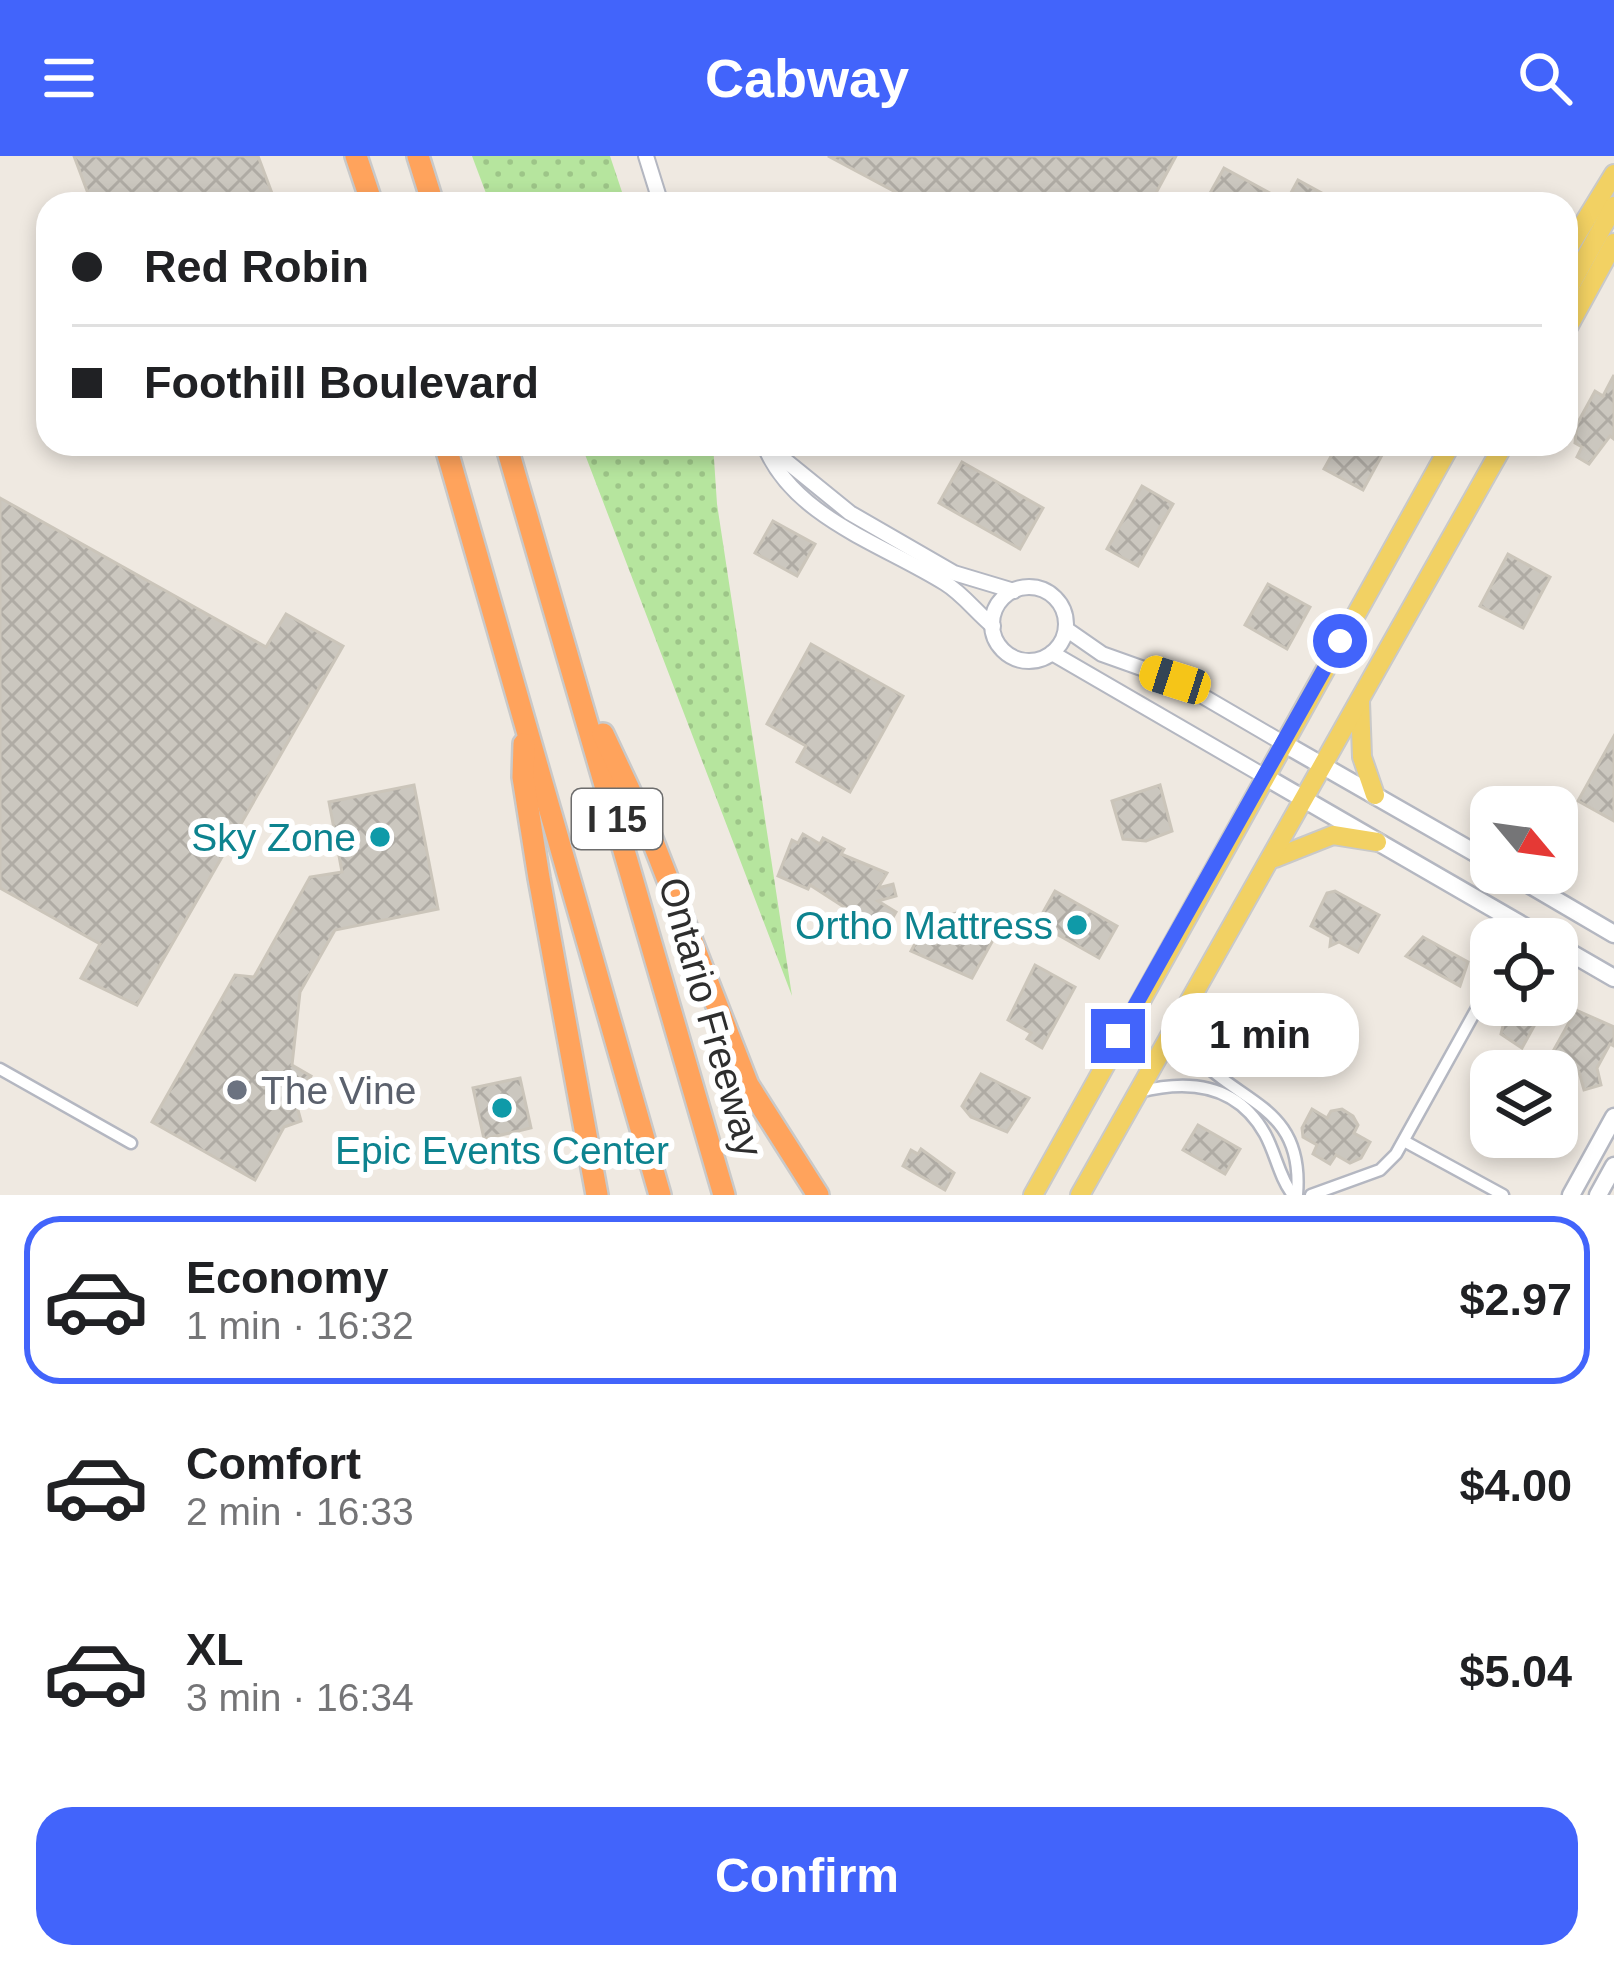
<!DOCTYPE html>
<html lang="en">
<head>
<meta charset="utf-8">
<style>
  :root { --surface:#fff; --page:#f2f2f2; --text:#202124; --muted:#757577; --line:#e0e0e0; --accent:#4264fb }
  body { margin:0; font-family:Arial,sans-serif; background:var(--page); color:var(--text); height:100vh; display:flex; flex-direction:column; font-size:45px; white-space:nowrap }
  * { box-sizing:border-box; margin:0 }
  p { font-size:39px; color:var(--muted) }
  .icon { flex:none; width:66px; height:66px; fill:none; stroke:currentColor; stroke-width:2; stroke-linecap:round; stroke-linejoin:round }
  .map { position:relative; height:1039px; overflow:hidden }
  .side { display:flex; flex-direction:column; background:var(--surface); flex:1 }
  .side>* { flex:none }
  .hud { position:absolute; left:36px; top:36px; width:1542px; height:264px; border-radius:36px; box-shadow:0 6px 18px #0003; display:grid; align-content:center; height:264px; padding:0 36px; background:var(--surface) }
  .needle { width:78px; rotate:119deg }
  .controls { position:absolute; left:1470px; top:630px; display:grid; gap:24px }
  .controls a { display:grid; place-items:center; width:108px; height:108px; border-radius:24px; background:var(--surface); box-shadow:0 6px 18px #0003; font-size:60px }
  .end { position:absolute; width:54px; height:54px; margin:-27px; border:15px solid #4264fb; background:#fff; box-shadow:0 0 0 6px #fff }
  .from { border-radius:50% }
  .bubble { position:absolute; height:84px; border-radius:36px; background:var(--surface); box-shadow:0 6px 18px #0003; font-size:39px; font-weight:700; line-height:84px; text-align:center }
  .car { position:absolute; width:36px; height:72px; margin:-36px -18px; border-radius:15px; box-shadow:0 0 9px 3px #0007; background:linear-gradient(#f5c518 24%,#345 0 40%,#f5c518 0 76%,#345 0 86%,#f5c518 0) }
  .hud b { display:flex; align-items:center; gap:42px; height:114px; font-size:45px }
  .hud b+b { border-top:3px solid var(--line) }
  .hud i { width:30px; height:30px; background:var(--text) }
  ul { padding:21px 0 0; list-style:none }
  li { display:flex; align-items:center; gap:36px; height:168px; margin:0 24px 18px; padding:0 12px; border:6px solid transparent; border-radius:36px }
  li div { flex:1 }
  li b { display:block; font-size:45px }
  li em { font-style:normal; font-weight:700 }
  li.current { border-color:var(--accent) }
  li>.icon { width:108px; height:108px; stroke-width:1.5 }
  .action { display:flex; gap:24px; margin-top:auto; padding:24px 36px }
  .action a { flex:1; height:138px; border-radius:36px; background:var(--accent); color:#fff; font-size:48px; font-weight:700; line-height:138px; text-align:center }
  header { display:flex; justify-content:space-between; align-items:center; height:156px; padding:0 36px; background:var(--accent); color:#fff; font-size:54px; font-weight:700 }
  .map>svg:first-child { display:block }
  .grass { fill:url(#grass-dots) }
  .building { fill:url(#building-cross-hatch); stroke:#cbc5ba; stroke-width:3 }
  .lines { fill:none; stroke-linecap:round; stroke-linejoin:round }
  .minor-casing { stroke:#b4b7c1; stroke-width:15 }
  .tertiary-casing { stroke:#b4b7c1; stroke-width:18 }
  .secondary-casing { stroke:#b4b7c1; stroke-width:21 }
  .primary-casing { stroke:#c9c9c9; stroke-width:22 }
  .motorway-casing { stroke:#c9c9c9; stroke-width:26 }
  .minor { stroke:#fff; stroke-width:10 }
  .tertiary { stroke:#fff; stroke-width:14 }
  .secondary { stroke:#fff; stroke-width:16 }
  .primary { stroke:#f2d163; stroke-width:18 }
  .motorway { stroke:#ffa35c; stroke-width:21 }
  .route { stroke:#4264fb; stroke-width:15 }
  .culture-dot { fill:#0f9aa8; stroke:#fff; stroke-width:4.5 }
  .worship-dot { fill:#6b7280; stroke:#fff; stroke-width:4.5 }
  .labels { text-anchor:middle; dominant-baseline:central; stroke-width:12; stroke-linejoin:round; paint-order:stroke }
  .shield { fill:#fff; stroke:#6d6d6d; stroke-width:3 }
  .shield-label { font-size:36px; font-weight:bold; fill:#2e2e2e }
  .culture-label { font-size:39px; fill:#0d838f; stroke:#fff; text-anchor:end }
  .street-label { font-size:39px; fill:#2e2e2e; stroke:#fff }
  .worship-label { font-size:39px; fill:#5b616d; stroke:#fff; text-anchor:start }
</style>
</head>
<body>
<header><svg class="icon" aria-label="menu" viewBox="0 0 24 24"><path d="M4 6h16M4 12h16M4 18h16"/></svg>Cabway<svg class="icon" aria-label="search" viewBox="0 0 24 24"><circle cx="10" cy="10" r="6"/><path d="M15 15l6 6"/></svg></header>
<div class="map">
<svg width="1614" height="1039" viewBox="0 0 1614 1039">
  <defs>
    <pattern id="grass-dots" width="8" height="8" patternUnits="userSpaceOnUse" patternTransform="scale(3)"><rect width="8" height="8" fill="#b6e59e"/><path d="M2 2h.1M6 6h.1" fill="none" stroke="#9dc588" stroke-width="1.8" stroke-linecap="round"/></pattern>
    <pattern id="building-cross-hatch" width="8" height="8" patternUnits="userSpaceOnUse" patternTransform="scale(3)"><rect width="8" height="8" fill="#cbc7bf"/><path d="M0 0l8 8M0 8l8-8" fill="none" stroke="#afaba4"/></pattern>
  </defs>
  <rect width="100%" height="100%" fill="#efe9e1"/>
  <g class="grass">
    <polygon points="472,0 610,0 626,48 490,48"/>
    <polygon points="581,288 713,288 717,348 792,840"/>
  </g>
  <g class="building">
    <polygon points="74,0 258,0 276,48 92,48"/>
    <polygon points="828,0 1176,0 1150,48 918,48"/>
    <polygon points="1224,12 1286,46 1298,24 1342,48 1204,48"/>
    <polygon points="1614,219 1614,283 1610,280 1589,308 1577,301 1582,291 1575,287 1577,268 1595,235 1603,240"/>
    <polygon points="1338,288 1388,288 1363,334 1324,313"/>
    <polygon points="962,306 1043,352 1020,393 939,347"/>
    <polygon points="1142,330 1173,348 1138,410 1107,393"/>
    <polygon points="0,342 266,491 286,458 343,490 137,849 81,822 100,788 0,732"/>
    <polygon points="773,365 815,388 797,420 755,397"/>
    <polygon points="1508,398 1550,421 1523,472 1480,450"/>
    <polygon points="1268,428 1310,451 1287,493 1245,469"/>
    <polygon points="811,488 903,540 850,636 797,606 806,590 767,568"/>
    <polygon points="1614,580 1614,665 1578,645"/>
    <polygon points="414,629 438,753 335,774 300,836 292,909 311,920 296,947 301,965 284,971 255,1024 152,966 235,819 254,821 310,721 342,716 329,646"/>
    <polygon points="1160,629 1172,675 1146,685 1123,683 1112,645"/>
    <polygon points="803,678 820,688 823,682 844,693 841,698 887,717 878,732 893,728 896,740 878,745 896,756 884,777 810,729 808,733 778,720 792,684 798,687"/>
    <polygon points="1055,735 1117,770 1099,802 1037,767"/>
    <polygon points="1335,735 1379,759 1358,796 1339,786 1330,790 1331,781 1311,770 1327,737"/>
    <polygon points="957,757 993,784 972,822 911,795 924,771 930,774 936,763"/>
    <polygon points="1423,781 1468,806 1460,830 1406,800"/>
    <polygon points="1035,809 1075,831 1042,892 1027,883 1031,877 1008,864"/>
    <polygon points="1508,849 1535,849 1539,861 1522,892 1501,878"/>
    <polygon points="1576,854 1614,871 1614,890 1610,888 1597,912 1601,929 1584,934 1579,916 1551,899"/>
    <polygon points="1261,862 1314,883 1299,911 1248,885"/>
    <polygon points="981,918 1029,942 1007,976 971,961 962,950"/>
    <polygon points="520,922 531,972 484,983 473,932"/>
    <polygon points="1312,953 1327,962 1331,955 1342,953 1353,960 1358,969 1354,977 1370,986 1361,1002 1350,1007 1336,999 1330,1008 1313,998 1317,989 1303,981 1302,972"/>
    <polygon points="1198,969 1240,993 1225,1018 1183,994"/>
    <polygon points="921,993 954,1017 945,1034 903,1010 911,994 918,998"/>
  </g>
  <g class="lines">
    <g class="minor-casing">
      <g id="minor">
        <path d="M 1189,849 L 1202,906 C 1247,949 1304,955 1297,1039"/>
        <polyline points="0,913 131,987"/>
        <path d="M 1139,936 C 1189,923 1237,928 1265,978 C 1276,998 1279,1021 1293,1039"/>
        <polyline points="1404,985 1503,1039"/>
        <polyline points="1311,1039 1380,1014 1396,998 1491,827"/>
      </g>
    </g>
    <g class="tertiary-casing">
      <g id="tertiary">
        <polyline points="646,0 661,48"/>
        <path d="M 764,288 C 792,361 883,388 945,427 C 963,438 976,456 993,470"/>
        <polyline points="765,288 850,357 954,417 1014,435"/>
        <circle cx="1029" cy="468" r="37"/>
        <polyline points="1066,473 1102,498 1175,524 1283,587"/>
        <polyline points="1052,497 1264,620"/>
      </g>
    </g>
    <g class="secondary-casing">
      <g id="secondary">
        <polyline points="1283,587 1491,706"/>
        <polyline points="1264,620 1546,783"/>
        <polyline points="1510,717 1614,778"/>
        <polyline points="1557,789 1614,822"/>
        <polyline points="1571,1039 1614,961"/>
        <polyline points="1598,1039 1614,1010"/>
      </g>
    </g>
    <g class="primary-casing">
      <g id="primary">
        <polyline points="1566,96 1614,18"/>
        <polyline points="1566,137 1614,50"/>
        <polyline points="1566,175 1614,87"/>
        <polyline points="1360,545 1362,601 1375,639"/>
        <polyline points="1275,702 1333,679 1377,686"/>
        <polyline points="1033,1039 1451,288"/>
        <polyline points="1080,1039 1504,288"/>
      </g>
    </g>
    <g class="motorway-casing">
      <g id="motorway">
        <polyline points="356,0 372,48"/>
        <polyline points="418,0 433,48"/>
        <polyline points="445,288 660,1039"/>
        <polyline points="506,288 724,1039"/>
        <polyline points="603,578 650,678 748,929 818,1039"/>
        <polyline points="524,588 523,621 539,722 597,1039"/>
      </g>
    </g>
    <use href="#minor" class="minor"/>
    <use href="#tertiary" class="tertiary"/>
    <use href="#secondary" class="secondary"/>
    <use href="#primary" class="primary"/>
    <use href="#motorway" class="motorway"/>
  </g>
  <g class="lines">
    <polyline class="route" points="1118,880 1340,485"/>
  </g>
  <g class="culture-dot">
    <circle cx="380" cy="681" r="12"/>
    <circle cx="1077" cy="769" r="12"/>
    <circle cx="502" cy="952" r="12"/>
  </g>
  <circle class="worship-dot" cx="237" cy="934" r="12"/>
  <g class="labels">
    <rect class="shield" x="572" y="633" width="90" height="60" rx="9"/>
    <g class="shield-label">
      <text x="617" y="663">I 15</text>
    </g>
    <g class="culture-label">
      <text x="356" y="681">Sky Zone</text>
      <text x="1053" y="769">Ortho Mattress</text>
      <text x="502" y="994" text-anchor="middle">Epic Events Center</text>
    </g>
    <g class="street-label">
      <text transform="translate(711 861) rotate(74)">Ontario Freeway</text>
    </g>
    <g class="worship-label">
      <text x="261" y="934">The Vine</text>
    </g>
  </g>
</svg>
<div class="controls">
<a><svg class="needle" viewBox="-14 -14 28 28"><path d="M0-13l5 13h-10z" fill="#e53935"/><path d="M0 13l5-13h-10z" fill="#757577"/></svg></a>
<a><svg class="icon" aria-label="locate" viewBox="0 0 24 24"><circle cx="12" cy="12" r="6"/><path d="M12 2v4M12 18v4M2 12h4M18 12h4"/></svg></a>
<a><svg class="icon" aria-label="layers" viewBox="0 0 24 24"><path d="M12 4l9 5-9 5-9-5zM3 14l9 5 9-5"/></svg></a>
</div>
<i class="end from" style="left:1340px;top:485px"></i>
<i class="end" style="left:1118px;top:880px"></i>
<div class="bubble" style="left:1161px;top:837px;width:198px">1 min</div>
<i class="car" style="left:1175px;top:524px;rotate:288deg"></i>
<div class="hud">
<b><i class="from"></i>Red Robin</b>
<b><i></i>Foothill Boulevard</b>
</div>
</div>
<section class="side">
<ul>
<li class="current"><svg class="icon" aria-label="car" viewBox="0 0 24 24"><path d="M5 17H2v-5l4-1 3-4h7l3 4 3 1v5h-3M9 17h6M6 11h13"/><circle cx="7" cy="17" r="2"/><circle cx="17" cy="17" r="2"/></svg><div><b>Economy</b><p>1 min · 16:32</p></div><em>$2.97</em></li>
<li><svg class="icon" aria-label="car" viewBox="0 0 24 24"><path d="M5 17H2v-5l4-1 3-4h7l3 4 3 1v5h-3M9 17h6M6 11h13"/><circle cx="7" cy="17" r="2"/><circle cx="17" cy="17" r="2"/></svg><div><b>Comfort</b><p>2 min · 16:33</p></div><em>$4.00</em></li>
<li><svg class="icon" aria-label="car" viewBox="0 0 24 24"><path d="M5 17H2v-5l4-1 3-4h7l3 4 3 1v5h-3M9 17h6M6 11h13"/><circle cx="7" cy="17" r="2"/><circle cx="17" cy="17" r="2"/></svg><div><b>XL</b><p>3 min · 16:34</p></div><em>$5.04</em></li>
</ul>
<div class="action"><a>Confirm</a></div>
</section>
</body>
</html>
